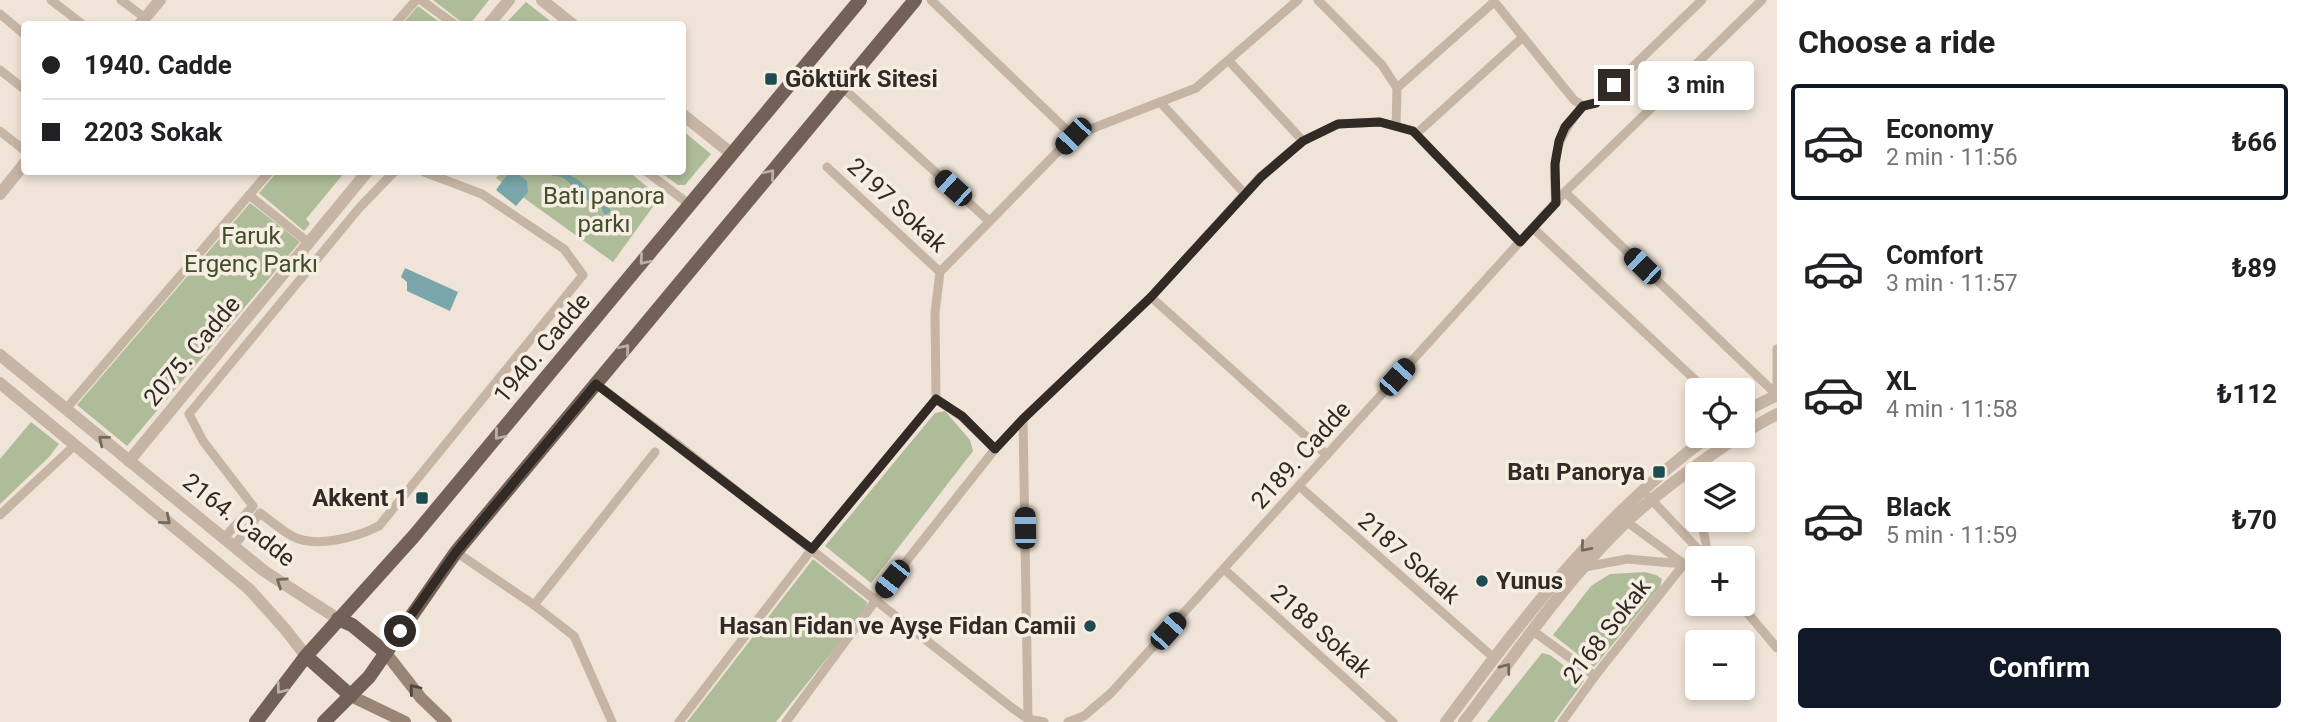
<!DOCTYPE html>
<html lang="en">
<head>
<meta charset="utf-8">
<style>
  :root { --surface:#fff; --page:#f6f6f6; --text:#202124; --muted:#757577; --line:#e0e0e0; --accent:#111827 }
  body { margin:0; font-family:Roboto,sans-serif; background:var(--page); color:var(--text); height:100vh; display:flex; flex-direction:column; font-size:26px; white-space:nowrap }
  * { box-sizing:border-box; margin:0 }
  p { font-size:23px; color:var(--muted) }
  .icon { flex:none; width:38px; height:38px; fill:none; stroke:currentColor; stroke-width:2; stroke-linecap:round; stroke-linejoin:round }
  .map { position:relative; flex:1; overflow:hidden }
  .details { display:flex; flex-direction:column; background:var(--surface); width:525px }
  .details>* { flex:none }
  .hud { position:absolute; left:21px; top:21px; width:665px; height:154px; border-radius:7px; box-shadow:0 4px 10px #0003; display:grid; align-content:center; height:154px; padding:0 21px; background:var(--surface) }
  .tools { position:absolute; left:1685px; top:378px; display:grid; gap:14px }
  .tools a { display:grid; place-items:center; width:70px; height:70px; border-radius:7px; background:var(--surface); box-shadow:0 4px 10px #0003; font-size:35px }
  .end { position:absolute; width:32px; height:32px; margin:-16px; border:9px solid #322a25; background:#fff; box-shadow:0 0 0 4px #fff }
  .from { border-radius:50% }
  .bubble { position:absolute; height:49px; border-radius:7px; background:var(--surface); box-shadow:0 4px 10px #0003; font-size:23px; font-weight:700; line-height:49px; text-align:center }
  .car { position:absolute; width:21px; height:42px; margin:-21px -10px; border-radius:9px; box-shadow:0 0 5px 2px #0007; background:linear-gradient(#222 24%,#8ab4d8 0 40%,#222 0 76%,#8ab4d8 0 86%,#222 0) }
  .hud b { display:flex; align-items:center; gap:24px; height:66px; font-size:26px }
  .hud b+b { border-top:2px solid var(--line) }
  .hud i { width:18px; height:18px; background:var(--text) }
  ul { padding:0; list-style:none }
  li { display:flex; align-items:center; gap:21px; height:116px; margin:0 14px 10px; padding:0 7px; border:4px solid transparent; border-radius:7px }
  li div { flex:1 }
  li b { display:block; font-size:26px }
  li em { font-style:normal; font-weight:700 }
  li.on { border-color:var(--accent) }
  li>.icon { width:63px; height:63px; stroke-width:1.5 }
  h2 { padding:0 21px; font-size:32px; line-height:84px }
  .action { display:flex; gap:14px; margin-top:auto; padding:14px 21px }
  .action a { flex:1; height:80px; border-radius:7px; background:var(--accent); color:#fff; font-size:28px; font-weight:700; line-height:80px; text-align:center }
  main { display:flex; flex:1; min-height:0 }
  .map>svg:first-child { display:block }
  .green { fill:#afbc99 }
  .water { fill:#78a6aa }
  .lines { fill:none; stroke-linecap:round; stroke-linejoin:round }
  .minor { stroke:#c6b5a4; stroke-width:9 }
  .tertiary { stroke:#c6b5a4; stroke-width:12 }
  .secondary { stroke:#998476; stroke-width:12 }
  .primary { stroke:#736157; stroke-width:14 }
  .oneway { stroke:#bcafa4 }
  .oneway2 { stroke:#75695e }
  .oneway3 { stroke:#51453d }
  .route { stroke:#322a25; stroke-width:9 }
  .poi-dot { fill:#1e4b50; stroke:#f7eee3; stroke-width:2.5 }
  .labels { text-anchor:middle; dominant-baseline:central; stroke-width:7; stroke-linejoin:round; paint-order:stroke }
  .poi-label { font-size:24px; font-weight:bold; fill:#322a25; stroke:#f7eee3; text-anchor:end }
  .park-label { font-size:24px; fill:#404e2b; stroke:#f7eee3 }
  .street-label { font-size:24px; fill:#322a25; stroke:#f7eee3 }
</style>
</head>
<body>
<main>
<div class="map">
<svg width="1777" height="722" viewBox="0 0 1777 722">
  <rect width="100%" height="100%" fill="#efe4d7"/>
  <g class="green">
    <polygon points="433,0 489,0 470,24 464,24"/>
    <polygon points="526,2 554,24 505,24"/>
    <polygon points="418,6 442,24 402,24"/>
    <polygon points="683,131 711,154 685,185 678,185 660,172 682,172"/>
    <polygon points="277,172 345,172 306,219 310,224 304,231 259,193"/>
    <polygon points="501,172 629,172 660,197 613,262 496,178"/>
    <polygon points="250,203 300,242 127,446 77,405"/>
    <polygon points="945,411 970,440 973,451 871,583 825,546 935,413"/>
    <polygon points="31,422 59,444 49,457 0,504 0,459"/>
    <polygon points="813,559 867,602 864,612 776,722 687,722"/>
    <polygon points="1645,572 1656,575 1662,579 1660,587 1594,667 1553,635 1591,586 1610,574"/>
    <polygon points="1542,653 1550,655 1584,681 1554,722 1487,722"/>
  </g>
  <g class="water">
    <polygon points="509,172 515,172 527,181 528,192 516,206 496,190"/>
    <path d="M 550,172 C 582,171 586,193 610,209 L 610,212 L 606,215 L 603,213 L 602,208 C 596,203 587,201 581,196 C 570,187 570,176 553,176 Z"/>
    <polygon points="405,268 458,292 450,311 407,291 407,282 401,277"/>
  </g>
  <g class="lines">
    <g class="minor">
      <polyline points="51,0 82,24"/>
      <polyline points="121,0 145,18"/>
      <polyline points="421,0 454,24"/>
      <polyline points="931,0 1073,136"/>
      <polyline points="1318,0 1382,65 1397,88 1396,126"/>
      <polyline points="1493,0 1574,100 1583,106"/>
      <polyline points="0,14 24,34"/>
      <polyline points="395,24 416,0"/>
      <polyline points="1229,61 1303,141"/>
      <polyline points="0,70 24,89"/>
      <polyline points="842,87 989,221"/>
      <polyline points="1397,88 1494,2"/>
      <polyline points="1160,102 1245,194"/>
      <polyline points="1583,106 1596,102 1702,0"/>
      <polyline points="0,131 24,150"/>
      <polyline points="1416,134 1523,37"/>
      <polyline points="827,167 940,272"/>
      <polyline points="647,172 690,205"/>
      <polyline points="1565,192 1777,395"/>
      <polyline points="249,195 309,243"/>
      <path d="M 1556,203 C 1552,158 1554,141 1583,106"/>
      <polyline points="1533,228 1706,390"/>
      <polyline points="1151,297 1327,455"/>
      <polyline points="596,384 676,443 1011,707 1028,719 1044,722"/>
      <polyline points="1777,395 1777,349"/>
      <polyline points="936,399 935,313 940,272 1073,136 1196,88 1298,0"/>
      <polyline points="936,399 962,417 995,449"/>
      <polyline points="66,409 269,172"/>
      <polyline points="1023,419 1028,719"/>
      <polyline points="1299,486 1494,658"/>
      <polyline points="1698,487 1698,502"/>
      <polyline points="1649,497 1697,548 1704,558"/>
      <polyline points="0,515 75,445"/>
      <polyline points="1623,519 1684,564 1698,569"/>
      <polyline points="1701,520 1706,544 1705,558"/>
      <polyline points="223,539 253,506 203,441 189,414 360,207 394,172"/>
      <path d="M 233,547 L 260,513 C 271,521 281,530 292,536 C 315,549 357,537 379,526 L 583,275 L 564,249 L 482,194 L 424,172"/>
      <polyline points="456,552 534,605 574,636 612,722"/>
      <polyline points="1585,567 1627,559 1684,564"/>
      <polyline points="1224,569 1393,722"/>
      <polyline points="1740,604 1777,648"/>
      <polyline points="534,605 655,452"/>
      <polyline points="1533,631 1595,676"/>
      <polyline points="679,722 812,549 936,399"/>
      <polyline points="786,722 875,601 995,449 1023,419 1151,297 1260,177 1303,141 1338,124 1379,122 1413,131 1520,242"/>
      <polyline points="1068,722 1084,716 1111,693 1565,192 1762,0"/>
      <polyline points="1562,722 1595,676 1684,564"/>
    </g>
    <g class="tertiary">
      <polyline points="542,0 572,24"/>
      <polyline points="140,24 160,0"/>
      <polyline points="489,24 509,0"/>
      <polyline points="682,114 732,154"/>
      <polyline points="0,194 24,164"/>
      <polyline points="0,355 264,571 338,619"/>
      <polyline points="0,383 249,589 285,629 306,656"/>
      <polyline points="1743,412 1777,395"/>
      <polyline points="1743,433 1777,414"/>
      <polyline points="129,461 367,172"/>
      <path d="M 1446,722 C 1525,616 1601,515 1709,436"/>
      <path d="M 1464,722 C 1515,655 1564,582 1625,523 C 1659,491 1700,462 1739,436"/>
    </g>
    <g class="secondary">
      <polyline points="385,652 421,698 446,722"/>
      <polyline points="351,696 405,722"/>
    </g>
    <g class="primary">
      <polyline points="338,619 352,625 385,652"/>
      <polyline points="306,656 351,696"/>
      <polyline points="256,722 306,656 414,536 860,0"/>
      <polyline points="324,722 369,677 456,552 915,0"/>
    </g>
  </g>
  <defs><path id="oneway-chevron" d="M-2-3.5L2.5 0L-2 3.5" fill="none" stroke-width="1.6" stroke-linecap="round" stroke-linejoin="round" transform="scale(1.75)"/></defs>
  <g class="oneway">
    <use href="#oneway-chevron" transform="translate(770 174) rotate(-50)"/>
    <use href="#oneway-chevron" transform="translate(644 260) rotate(130)"/>
    <use href="#oneway-chevron" transform="translate(625 349) rotate(-50)"/>
    <use href="#oneway-chevron" transform="translate(499 435) rotate(130)"/>
    <use href="#oneway-chevron" transform="translate(281 689) rotate(127)"/>
  </g>
  <g class="oneway2">
    <use href="#oneway-chevron" transform="translate(103 440) rotate(-141)"/>
    <use href="#oneway-chevron" transform="translate(166 520) rotate(40)"/>
    <use href="#oneway-chevron" transform="translate(1585 547) rotate(131)"/>
    <use href="#oneway-chevron" transform="translate(281 582) rotate(-146)"/>
    <use href="#oneway-chevron" transform="translate(1506 668) rotate(-53)"/>
  </g>
  <use class="oneway3" href="#oneway-chevron" transform="translate(414 689) rotate(-128)"/>
  <g class="lines">
    <polyline class="route" points="400,631 456,552 596,384 812,549 936,399 962,416 995,449 1023,419 1151,297 1261,177 1303,141 1338,124 1380,122 1413,131 1520,242 1556,203 1555,164 1559,141 1565,127 1583,106 1596,103 1614,85"/>
  </g>
  <g class="poi-dot">
    <rect x="764" y="72" width="14" height="14" rx="3.5"/>
    <rect x="1652" y="465" width="14" height="14" rx="3.5"/>
    <rect x="415" y="491" width="14" height="14" rx="3.5"/>
    <circle cx="1482" cy="581" r="7"/>
    <circle cx="1090" cy="626" r="7"/>
  </g>
  <g class="labels">
    <g class="poi-label">
      <text x="785" y="79" text-anchor="start">Göktürk Sitesi</text>
      <text x="1645" y="472">Batı Panorya</text>
      <text x="408" y="498">Akkent 1</text>
      <text x="1496" y="581" text-anchor="start">Yunus</text>
      <text x="1076" y="626">Hasan Fidan ve Ayşe Fidan Camii</text>
    </g>
    <g class="park-label">
      <text x="604" y="196">Batı panora<tspan x="604" dy="28">parkı</tspan></text>
      <text x="251" y="236">Faruk<tspan x="251" dy="28">Ergenç Parkı</tspan></text>
    </g>
    <g class="street-label">
      <text transform="translate(897 205) rotate(43)">2197 Sokak</text>
      <text transform="translate(542 348) rotate(-50)">1940. Cadde</text>
      <text transform="translate(192 351) rotate(-50)">2075. Cadde</text>
      <text transform="translate(1301 455) rotate(-48)">2189. Cadde</text>
      <text transform="translate(239 520) rotate(38)">2164. Cadde</text>
      <text transform="translate(1409 558) rotate(41)">2187 Sokak</text>
      <text transform="translate(1321 631) rotate(42)">2188 Sokak</text>
      <text transform="translate(1607 631) rotate(-52)">2168 Sokak</text>
    </g>
  </g>
</svg>
<div class="tools">
<a><svg class="icon" aria-label="locate" viewBox="0 0 24 24"><circle cx="12" cy="12" r="6"/><path d="M12 2v4M12 18v4M2 12h4M18 12h4"/></svg></a>
<a><svg class="icon" aria-label="layers" viewBox="0 0 24 24"><path d="M12 4l9 5-9 5-9-5zM3 14l9 5 9-5"/></svg></a>
<a>+</a>
<a>−</a>
</div>
<i class="end from" style="left:400px;top:631px"></i>
<i class="end" style="left:1614px;top:85px"></i>
<div class="bubble" style="left:1638px;top:61px;width:116px">3 min</div>
<i class="car" style="left:1073px;top:136px;rotate:224deg"></i>
<i class="car" style="left:953px;top:188px;rotate:312deg"></i>
<i class="car" style="left:1642px;top:266px;rotate:314deg"></i>
<i class="car" style="left:1397px;top:377px;rotate:42deg"></i>
<i class="car" style="left:1025px;top:528px;rotate:359deg"></i>
<i class="car" style="left:892px;top:579px;rotate:218deg"></i>
<i class="car" style="left:1168px;top:631px;rotate:42deg"></i>
<div class="hud">
<b><i class="from"></i>1940. Cadde</b>
<b><i></i>2203 Sokak</b>
</div>
</div>
<section class="details">
<h2>Choose a ride</h2>
<ul>
<li class="on"><svg class="icon" aria-label="car" viewBox="0 0 24 24"><path d="M5 17H2v-5l4-1 3-4h7l3 4 3 1v5h-3M9 17h6M6 11h13"/><circle cx="7" cy="17" r="2"/><circle cx="17" cy="17" r="2"/></svg><div><b>Economy</b><p>2 min · 11:56</p></div><em>₺66</em></li>
<li><svg class="icon" aria-label="car" viewBox="0 0 24 24"><path d="M5 17H2v-5l4-1 3-4h7l3 4 3 1v5h-3M9 17h6M6 11h13"/><circle cx="7" cy="17" r="2"/><circle cx="17" cy="17" r="2"/></svg><div><b>Comfort</b><p>3 min · 11:57</p></div><em>₺89</em></li>
<li><svg class="icon" aria-label="car" viewBox="0 0 24 24"><path d="M5 17H2v-5l4-1 3-4h7l3 4 3 1v5h-3M9 17h6M6 11h13"/><circle cx="7" cy="17" r="2"/><circle cx="17" cy="17" r="2"/></svg><div><b>XL</b><p>4 min · 11:58</p></div><em>₺112</em></li>
<li><svg class="icon" aria-label="car" viewBox="0 0 24 24"><path d="M5 17H2v-5l4-1 3-4h7l3 4 3 1v5h-3M9 17h6M6 11h13"/><circle cx="7" cy="17" r="2"/><circle cx="17" cy="17" r="2"/></svg><div><b>Black</b><p>5 min · 11:59</p></div><em>₺70</em></li>
</ul>
<div class="action"><a>Confirm</a></div>
</section>
</main>
</body>
</html>
